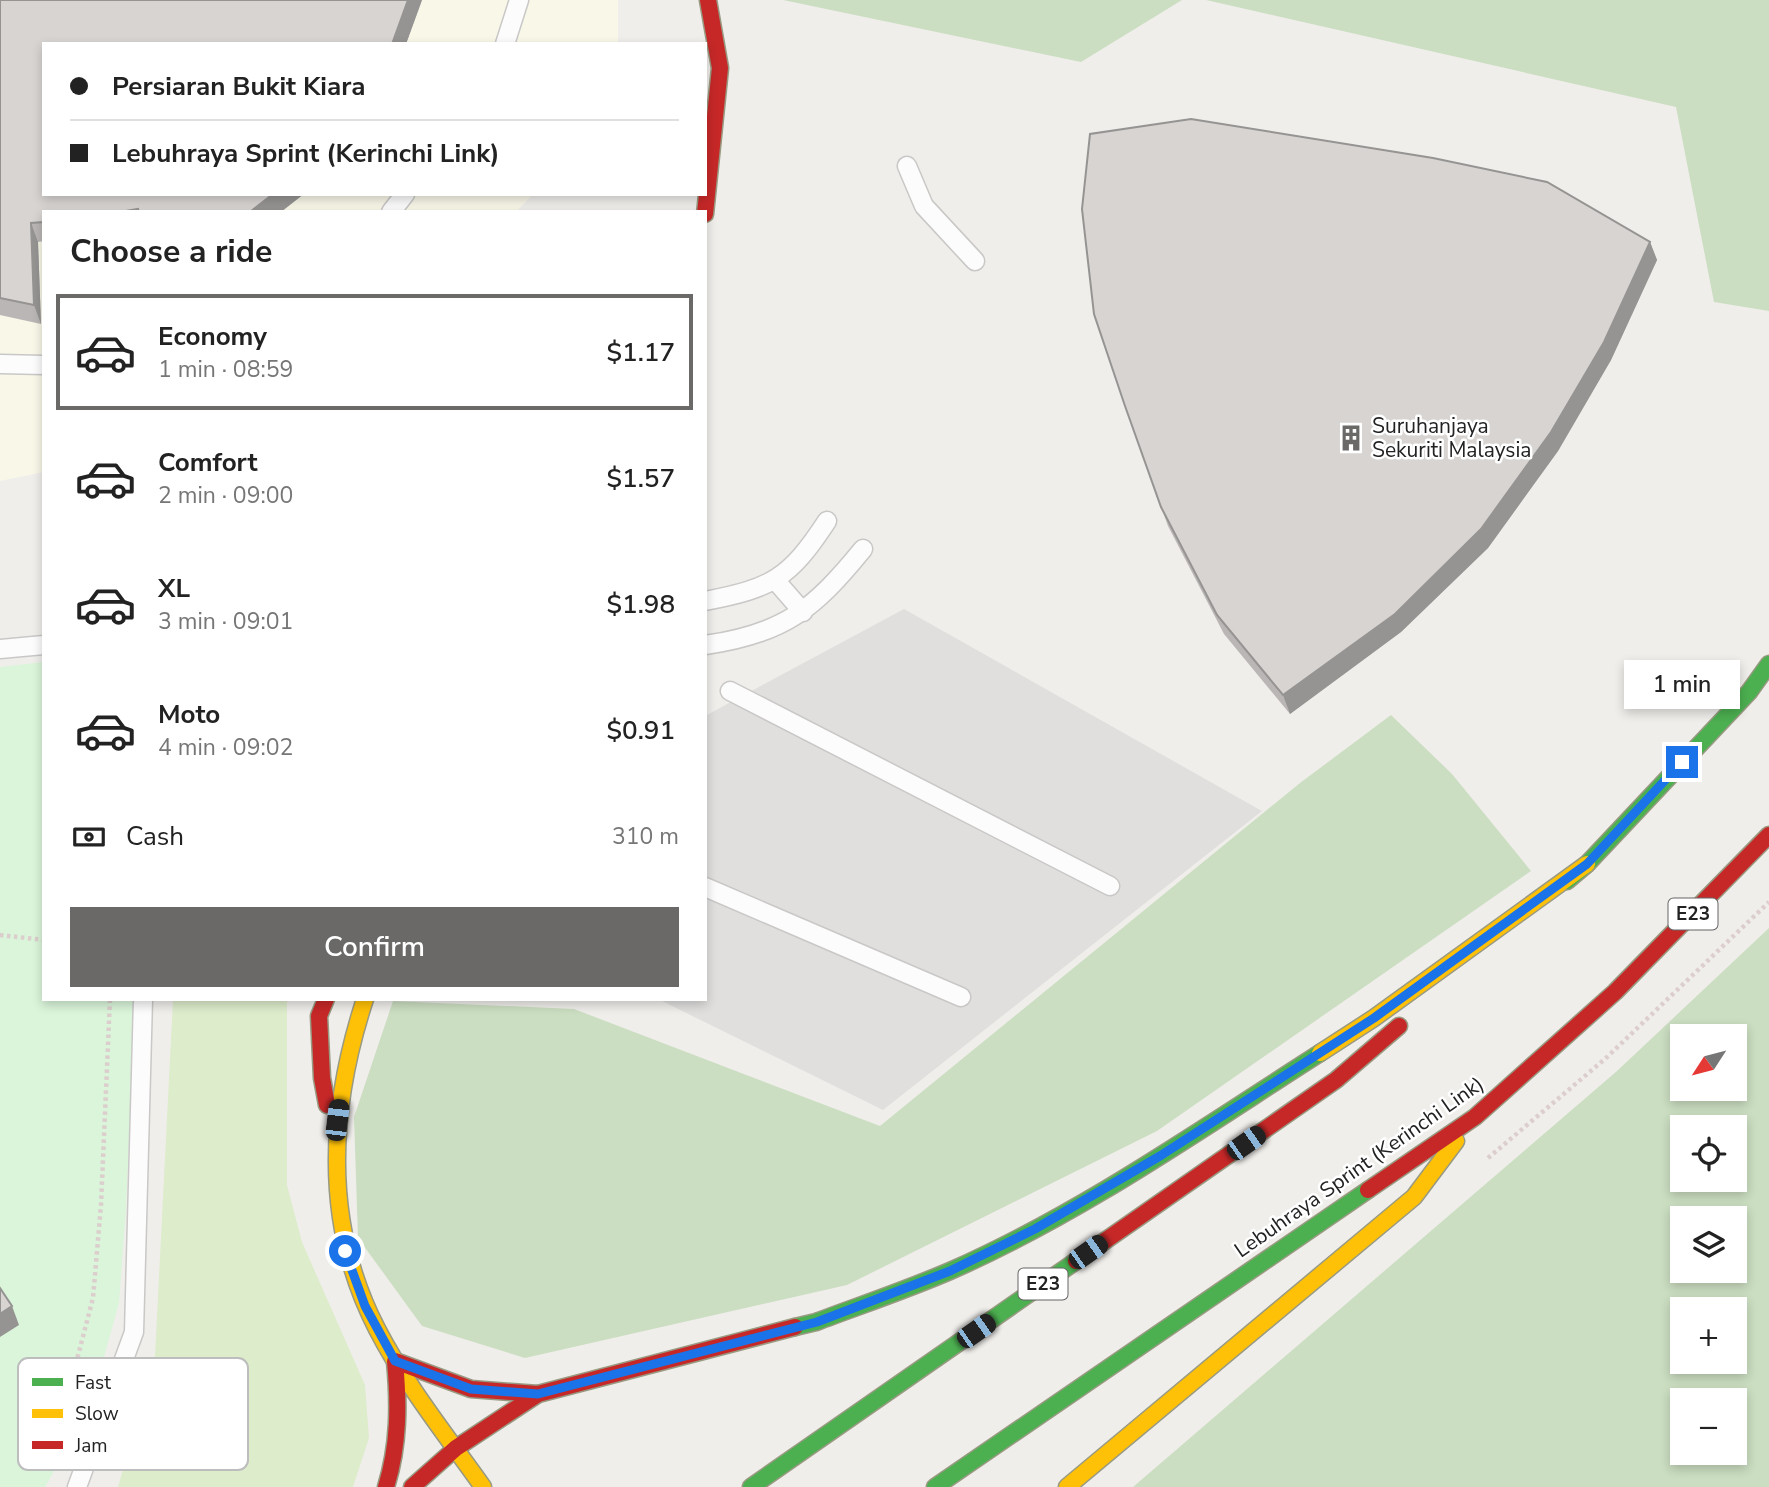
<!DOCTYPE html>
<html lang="en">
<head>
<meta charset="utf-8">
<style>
  :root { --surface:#fff; --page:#f2f2f2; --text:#222; --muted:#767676; --line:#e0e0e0; --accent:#6a6968 }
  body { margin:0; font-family:"Nunito Sans",sans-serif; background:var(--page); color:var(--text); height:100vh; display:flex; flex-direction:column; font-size:26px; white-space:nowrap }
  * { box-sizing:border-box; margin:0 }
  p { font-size:23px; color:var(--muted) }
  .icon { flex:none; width:38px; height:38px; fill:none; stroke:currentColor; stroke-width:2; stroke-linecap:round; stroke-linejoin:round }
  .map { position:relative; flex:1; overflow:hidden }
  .drawer { position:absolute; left:42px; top:210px; width:665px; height:791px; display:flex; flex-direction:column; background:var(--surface); border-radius:0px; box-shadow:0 4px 10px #0003 }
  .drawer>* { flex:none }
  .guide { position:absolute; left:42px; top:42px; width:665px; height:154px; border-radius:0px; box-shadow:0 4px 10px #0003; display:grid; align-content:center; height:154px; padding:0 28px; background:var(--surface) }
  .needle { width:46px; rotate:234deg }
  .buttons { position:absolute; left:1670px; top:1024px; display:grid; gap:14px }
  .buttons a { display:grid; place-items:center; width:77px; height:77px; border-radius:0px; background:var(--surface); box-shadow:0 4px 10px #0003; font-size:35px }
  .end { position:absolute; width:32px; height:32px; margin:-16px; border:9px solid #1a73e8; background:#fff; box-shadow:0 0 0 4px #fff }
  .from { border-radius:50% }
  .bubble { position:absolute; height:49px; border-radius:0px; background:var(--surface); box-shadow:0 4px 10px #0003; font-size:23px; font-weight:600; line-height:49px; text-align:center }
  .car { position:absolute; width:21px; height:42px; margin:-21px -10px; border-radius:9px; box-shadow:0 0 5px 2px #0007; background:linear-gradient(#222 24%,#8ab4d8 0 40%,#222 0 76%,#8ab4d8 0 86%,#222 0) }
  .guide b { display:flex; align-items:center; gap:24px; height:66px; font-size:26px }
  .guide b+b { border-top:2px solid var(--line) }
  .guide i { width:18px; height:18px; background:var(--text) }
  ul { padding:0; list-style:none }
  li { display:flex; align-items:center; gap:21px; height:116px; margin:0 14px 10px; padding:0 14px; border:4px solid transparent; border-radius:0px }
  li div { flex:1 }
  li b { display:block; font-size:26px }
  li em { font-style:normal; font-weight:600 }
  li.on { border-color:var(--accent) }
  li>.icon { width:63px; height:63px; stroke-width:1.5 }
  h2 { padding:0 28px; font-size:32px; line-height:84px }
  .pay { display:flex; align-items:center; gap:18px; height:77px; padding:0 28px; font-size:26px }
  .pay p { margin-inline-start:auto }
  .action { display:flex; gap:14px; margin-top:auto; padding:14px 28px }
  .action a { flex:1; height:80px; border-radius:0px; background:var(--accent); color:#fff; font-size:28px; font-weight:600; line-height:80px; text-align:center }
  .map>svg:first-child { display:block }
  .education { fill:#f8f7e8 }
  .grass { fill:#ddeccb }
  .forest { fill:#cbdec1; fill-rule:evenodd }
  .park { fill:#daf5da }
  .parking { fill:#e0dfde }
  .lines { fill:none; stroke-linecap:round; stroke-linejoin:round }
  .lane-casing { stroke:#c9c8c7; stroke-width:21 }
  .fast-casing { stroke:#999a82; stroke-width:19 }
  .slow-casing { stroke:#999a82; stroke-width:19 }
  .jam-casing { stroke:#999a82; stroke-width:19 }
  .path { stroke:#dccecd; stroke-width:4.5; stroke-dasharray:3.5 3.5; stroke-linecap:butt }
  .lane { stroke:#fdfcfc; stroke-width:18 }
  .fast { stroke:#4caf50; stroke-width:16 }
  .slow { stroke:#ffc107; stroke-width:16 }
  .jam { stroke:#c62828; stroke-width:16 }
  .wall { fill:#b9b6b5 }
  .shaded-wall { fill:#969493 }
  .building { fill:#d7d4d2; stroke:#969493; stroke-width:2 }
  .route { stroke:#1a73e8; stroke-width:9 }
  .labels { text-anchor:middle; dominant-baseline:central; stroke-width:5; stroke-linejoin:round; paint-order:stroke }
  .shield { fill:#fff; stroke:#646464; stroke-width:2 }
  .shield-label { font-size:19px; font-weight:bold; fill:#222 }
  .poi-label { font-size:21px; fill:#222; stroke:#fff; text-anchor:start }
  .street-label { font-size:21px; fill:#222; stroke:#fff }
  .key { fill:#fff; stroke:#bdbdbd; stroke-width:2 }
  .key-label { font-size:19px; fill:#222 }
</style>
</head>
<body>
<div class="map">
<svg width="1769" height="1487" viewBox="0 0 1769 1487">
  <rect width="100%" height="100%" fill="#f0eeeb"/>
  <polygon class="education" points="0,0 618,0 618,44 44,44 44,194 533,194 516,212 44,212 44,472 0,481"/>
  <polygon class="grass" points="173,999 287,999 287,1185 302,1242 365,1385 369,1438 353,1487 118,1487 155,1356"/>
  <g class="forest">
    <polygon points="783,0 1182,0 1081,62"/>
    <polygon points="1206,0 1769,0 1769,311 1714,302 1676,107"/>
    <polygon points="1391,715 1452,774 1531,871 1157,1131 847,1285 525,1358 422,1326 358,1238 354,1117 393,1001 574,1009 880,1126 1300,783"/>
    <path d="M 1769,928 L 1769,1487 L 1133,1487 L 1617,1071 ZM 1682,1036 L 1734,1036 L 1734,1088 L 1682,1088 ZM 1682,1127 L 1734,1127 L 1734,1180 L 1682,1180 ZM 1682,1218 L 1734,1218 L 1734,1270 L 1682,1270 ZM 1682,1309 L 1734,1309 L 1734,1362 L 1682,1362 ZM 1682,1400 L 1734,1400 L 1734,1452 L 1682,1452 Z"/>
  </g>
  <polygon class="park" points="44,662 44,999 135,999 126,1209 119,1303 99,1375 56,1468 45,1487 0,1487 0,667"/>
  <polygon class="parking" points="904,609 1262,811 883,1110 658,999 705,999 705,716"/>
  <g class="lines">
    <g class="lane-casing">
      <g id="lane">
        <polyline points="505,44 519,0"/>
        <polyline points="907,166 924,206 975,261"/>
        <polyline points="391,212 405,194"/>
        <polyline points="0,364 44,365"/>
        <polyline points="776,581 803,612"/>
        <path d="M 705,601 C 772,588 789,579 827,521"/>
        <path d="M 705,645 C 784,634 814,609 863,549"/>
        <polyline points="0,649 44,645"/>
        <polyline points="730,691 1110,886"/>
        <polyline points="705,887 961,997"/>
        <polyline points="77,1487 134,1332 143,999"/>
      </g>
    </g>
    <g class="fast-casing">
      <g id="fast">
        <polyline points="1567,881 1587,864 1749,692 1769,664"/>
        <path d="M 795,1327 L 816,1322 C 861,1305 906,1290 950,1271 C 1080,1214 1201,1129 1320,1053"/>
        <polyline points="751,1487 1076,1261"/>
        <polyline points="935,1487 1368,1190"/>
      </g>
    </g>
    <g class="slow-casing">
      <g id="slow">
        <path d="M 365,999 C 329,1109 322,1223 377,1329 C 406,1385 446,1435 483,1487"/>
        <polyline points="1320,1053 1374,1018 1587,864"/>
        <polyline points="1067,1487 1414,1197 1456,1141"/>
      </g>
    </g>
    <g class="jam-casing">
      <g id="jam">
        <polyline points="705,214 720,68 708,0"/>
        <polyline points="326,999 319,1016 322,1078 327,1105"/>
        <polyline points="1368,1190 1475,1117 1615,992 1769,835"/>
        <polyline points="1076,1261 1336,1080 1399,1026"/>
        <path d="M 386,1487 C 399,1445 399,1404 395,1361 L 471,1389 L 538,1394"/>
        <polyline points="412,1487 456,1448 538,1394 795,1327"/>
      </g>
    </g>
    <g class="path">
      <polyline points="0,935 44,940"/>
      <polyline points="1488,1158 1605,1059 1769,902"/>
      <polyline points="56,1409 74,1371 93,1298 101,1205 110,999"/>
    </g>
    <use href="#lane" class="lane"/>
    <use href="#fast" class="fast"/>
    <use href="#slow" class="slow"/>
    <use href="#jam" class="jam"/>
  </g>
  <g class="wall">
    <polygon points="0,0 422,0 406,44 281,212 44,212 44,241 38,242 41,324 0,315"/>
    <polygon points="1650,242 1657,260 1611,360 1558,451 1488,548 1401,632 1290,714 1224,634 1168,526 1125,406"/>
  </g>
  <g class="shaded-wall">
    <polygon points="408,0 422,0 406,44 392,44"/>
    <polygon points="273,194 304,194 281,212 250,212"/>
    <polygon points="31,223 38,242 41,324 34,305"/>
    <polygon points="1650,242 1657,260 1611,360 1558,451 1488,548 1401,632 1290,714 1283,695"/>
    <polygon points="12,1306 19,1325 0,1337 0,1314"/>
  </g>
  <g class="building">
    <polygon points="0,0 408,0 392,44 44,44 44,194 273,194 250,212 139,212 138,209 120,212 44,212 44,222 31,223 34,305 0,298"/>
    <polygon points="1191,119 1433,158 1547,182 1650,242 1604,342 1551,432 1481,529 1395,614 1283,695 1217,615 1161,507 1125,406 1094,314 1082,209 1090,134"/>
    <polygon points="0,1288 12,1306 0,1314"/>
  </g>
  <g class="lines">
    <polyline class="route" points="345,1251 365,1306 395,1361 471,1389 538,1394 817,1322 950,1271 1035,1229 1160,1156 1374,1018 1587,864 1682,762"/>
  </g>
  <defs>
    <g id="building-bare" transform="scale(2.1)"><path d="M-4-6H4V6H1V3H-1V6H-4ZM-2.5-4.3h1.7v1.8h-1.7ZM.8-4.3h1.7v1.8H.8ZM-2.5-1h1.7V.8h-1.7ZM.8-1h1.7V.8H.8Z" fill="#6a6968" stroke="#fff" stroke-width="2.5" paint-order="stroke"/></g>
  </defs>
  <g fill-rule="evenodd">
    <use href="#building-bare" x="1351" y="438"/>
  </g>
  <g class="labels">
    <g class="shield">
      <rect x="1668.5" y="898.5" width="49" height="31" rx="5"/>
      <rect x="1018.5" y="1268.5" width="49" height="31" rx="5"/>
    </g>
    <g class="shield-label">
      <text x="1693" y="914">E23</text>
      <text x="1043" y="1284">E23</text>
    </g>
    <g class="poi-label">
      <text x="1372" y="426">Suruhanjaya<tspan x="1372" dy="24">Sekuriti Malaysia</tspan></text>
    </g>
    <g class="street-label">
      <text transform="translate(1359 1167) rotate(-35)">Lebuhraya Sprint (Kerinchi Link)</text>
    </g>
  </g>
  <rect x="18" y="1358" width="230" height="112" rx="10" class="key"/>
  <rect x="32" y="1378" width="31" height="8" fill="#4caf50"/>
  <rect x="32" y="1409" width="31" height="9" fill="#ffc107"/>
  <rect x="32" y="1441" width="31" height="8" fill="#c62828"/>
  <g class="key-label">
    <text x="75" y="1389">Fast</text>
    <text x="75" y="1420">Slow</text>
    <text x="75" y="1452">Jam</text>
  </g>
</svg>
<div class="buttons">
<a><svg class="needle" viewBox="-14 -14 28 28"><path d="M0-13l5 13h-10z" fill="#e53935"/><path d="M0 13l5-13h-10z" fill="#767676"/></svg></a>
<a><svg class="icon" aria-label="locate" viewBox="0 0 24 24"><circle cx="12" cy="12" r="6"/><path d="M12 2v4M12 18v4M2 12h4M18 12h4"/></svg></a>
<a><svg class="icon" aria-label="layers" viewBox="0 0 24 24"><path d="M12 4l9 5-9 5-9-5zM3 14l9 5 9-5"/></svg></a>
<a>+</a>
<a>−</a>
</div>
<i class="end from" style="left:345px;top:1251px"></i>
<i class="end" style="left:1682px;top:762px"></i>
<div class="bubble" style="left:1624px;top:660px;width:116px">1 min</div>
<i class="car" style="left:337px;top:1120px;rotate:7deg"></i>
<i class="car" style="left:1246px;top:1143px;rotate:55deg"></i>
<i class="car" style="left:1088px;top:1252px;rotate:55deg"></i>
<i class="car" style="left:976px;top:1331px;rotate:55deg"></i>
<div class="guide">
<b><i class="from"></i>Persiaran Bukit Kiara</b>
<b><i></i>Lebuhraya Sprint (Kerinchi Link)</b>
</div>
<section class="drawer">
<h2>Choose a ride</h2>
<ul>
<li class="on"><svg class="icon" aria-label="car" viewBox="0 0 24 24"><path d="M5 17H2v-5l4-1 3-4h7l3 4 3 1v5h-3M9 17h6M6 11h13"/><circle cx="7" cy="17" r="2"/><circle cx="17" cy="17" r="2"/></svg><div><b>Economy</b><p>1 min · 08:59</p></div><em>$1.17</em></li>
<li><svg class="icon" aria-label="car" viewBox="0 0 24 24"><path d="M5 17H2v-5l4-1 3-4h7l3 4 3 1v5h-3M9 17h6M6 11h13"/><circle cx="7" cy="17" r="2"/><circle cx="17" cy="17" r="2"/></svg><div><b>Comfort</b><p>2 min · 09:00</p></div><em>$1.57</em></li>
<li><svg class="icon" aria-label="car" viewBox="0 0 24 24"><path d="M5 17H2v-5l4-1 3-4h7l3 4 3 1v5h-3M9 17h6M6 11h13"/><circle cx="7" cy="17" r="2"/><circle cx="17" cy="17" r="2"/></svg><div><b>XL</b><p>3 min · 09:01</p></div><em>$1.98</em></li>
<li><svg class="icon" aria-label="car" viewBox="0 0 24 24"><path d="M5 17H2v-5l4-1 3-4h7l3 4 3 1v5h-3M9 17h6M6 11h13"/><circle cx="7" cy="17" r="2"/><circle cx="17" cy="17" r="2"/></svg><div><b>Moto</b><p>4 min · 09:02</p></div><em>$0.91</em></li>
</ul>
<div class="pay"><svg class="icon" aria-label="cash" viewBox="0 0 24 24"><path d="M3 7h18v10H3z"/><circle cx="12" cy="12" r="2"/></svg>Cash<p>310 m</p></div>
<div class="action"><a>Confirm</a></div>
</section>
</div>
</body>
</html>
